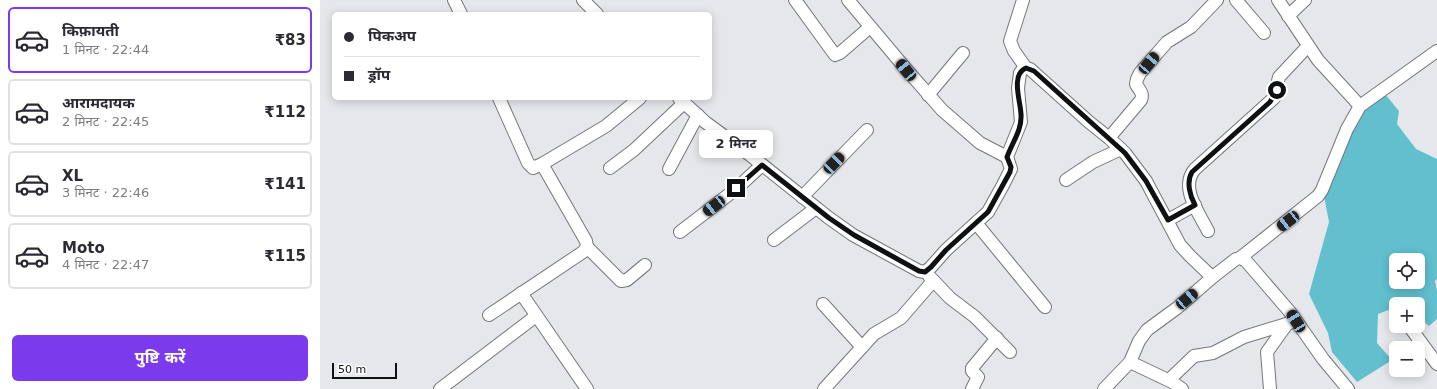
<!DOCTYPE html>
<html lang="hi">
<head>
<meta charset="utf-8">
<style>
  :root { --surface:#fff; --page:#f2f2f3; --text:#2b2b33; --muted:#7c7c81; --line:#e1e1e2; --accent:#7c3aed }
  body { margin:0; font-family:"DejaVu Sans","Noto Sans Devanagari",sans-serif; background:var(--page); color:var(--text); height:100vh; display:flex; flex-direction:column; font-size:15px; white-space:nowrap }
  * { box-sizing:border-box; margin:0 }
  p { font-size:13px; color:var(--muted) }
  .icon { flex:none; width:22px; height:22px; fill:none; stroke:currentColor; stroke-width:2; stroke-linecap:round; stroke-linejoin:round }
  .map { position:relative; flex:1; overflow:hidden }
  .side { display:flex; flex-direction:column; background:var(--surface); width:320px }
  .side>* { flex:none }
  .guide { position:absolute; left:12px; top:12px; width:380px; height:88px; border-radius:6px; box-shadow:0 2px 10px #0003; display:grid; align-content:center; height:88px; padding:0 12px; background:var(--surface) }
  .fabs { position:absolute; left:1069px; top:253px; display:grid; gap:8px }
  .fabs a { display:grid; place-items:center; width:36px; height:36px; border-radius:6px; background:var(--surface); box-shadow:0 2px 10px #0003; font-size:20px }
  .scale { position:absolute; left:12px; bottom:10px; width:65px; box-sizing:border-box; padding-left:4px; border:2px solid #0f1011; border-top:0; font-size:11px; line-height:14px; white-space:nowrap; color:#0f1011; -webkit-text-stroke:3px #fff; paint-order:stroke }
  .end { position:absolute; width:18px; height:18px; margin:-9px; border:5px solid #0f1011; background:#fff; box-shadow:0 0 0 2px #fff }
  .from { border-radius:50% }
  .bubble { position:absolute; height:28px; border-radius:6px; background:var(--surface); box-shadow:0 2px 10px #0003; font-size:13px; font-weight:700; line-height:28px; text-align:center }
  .car { position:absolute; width:12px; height:24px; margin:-12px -6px; border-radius:5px; box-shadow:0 0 3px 1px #0007; background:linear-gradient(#222 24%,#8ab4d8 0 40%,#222 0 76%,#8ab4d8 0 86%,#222 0) }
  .guide b { display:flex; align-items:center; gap:14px; height:38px; font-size:15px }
  .guide b+b { border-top:1px solid var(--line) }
  .guide i { width:10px; height:10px; background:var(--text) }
  ul { padding:7px 0 0; list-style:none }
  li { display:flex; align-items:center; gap:12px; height:66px; margin:0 8px 6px; padding:0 4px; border:2px solid var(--line); border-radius:6px }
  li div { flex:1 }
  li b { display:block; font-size:15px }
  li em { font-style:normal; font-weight:700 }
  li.on { border-color:var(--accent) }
  li>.icon { width:36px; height:36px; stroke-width:1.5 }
  .action { display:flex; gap:8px; margin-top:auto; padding:8px 12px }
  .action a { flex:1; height:46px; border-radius:6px; background:var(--accent); color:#fff; font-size:16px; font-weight:700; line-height:46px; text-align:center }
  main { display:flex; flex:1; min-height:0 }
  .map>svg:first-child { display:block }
  .water { fill:#61bfce; fill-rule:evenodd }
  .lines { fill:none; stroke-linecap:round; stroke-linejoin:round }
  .minor-casing { stroke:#747679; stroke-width:14 }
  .minor { stroke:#fff; stroke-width:12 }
  .route { stroke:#0f1011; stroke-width:5 }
</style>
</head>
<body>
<main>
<section class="side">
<ul>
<li class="on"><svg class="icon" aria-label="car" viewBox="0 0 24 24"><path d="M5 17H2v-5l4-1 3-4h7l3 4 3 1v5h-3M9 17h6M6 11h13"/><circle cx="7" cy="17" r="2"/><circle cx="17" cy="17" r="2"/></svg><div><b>किफ़ायती</b><p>1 मिनट · 22:44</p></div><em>₹83</em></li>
<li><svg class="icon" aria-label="car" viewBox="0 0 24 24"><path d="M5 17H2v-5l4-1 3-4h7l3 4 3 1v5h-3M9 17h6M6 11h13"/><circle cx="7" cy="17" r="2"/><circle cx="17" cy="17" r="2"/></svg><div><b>आरामदायक</b><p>2 मिनट · 22:45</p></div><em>₹112</em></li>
<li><svg class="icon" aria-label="car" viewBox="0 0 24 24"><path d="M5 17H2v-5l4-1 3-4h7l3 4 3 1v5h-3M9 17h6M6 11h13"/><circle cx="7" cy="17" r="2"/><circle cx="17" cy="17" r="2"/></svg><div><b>XL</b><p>3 मिनट · 22:46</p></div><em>₹141</em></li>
<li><svg class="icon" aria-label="car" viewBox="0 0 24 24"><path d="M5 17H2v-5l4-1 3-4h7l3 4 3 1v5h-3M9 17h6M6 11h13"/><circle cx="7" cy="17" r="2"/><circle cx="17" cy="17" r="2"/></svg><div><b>Moto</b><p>4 मिनट · 22:47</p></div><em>₹115</em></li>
</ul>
<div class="action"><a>पुष्टि करें</a></div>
</section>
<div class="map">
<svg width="1117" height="389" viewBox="0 0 1117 389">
  <rect width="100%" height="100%" fill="#e5e7eb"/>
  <path class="water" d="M 1065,94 L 1079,111 L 1077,124 L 1096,149 L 1117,159 L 1117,279 L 1115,281 L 1117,290 L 1117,319 L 1109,326 L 1098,316 L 1098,304 L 1076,304 L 1076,307 L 1058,314 L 1057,343 L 1072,360 L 1037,382 L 1012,352 L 1008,333 L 989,294 L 1009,222 L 1004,196 L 1016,138 L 1044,105 ZM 1076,260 L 1098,260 L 1098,282 L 1076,282 Z"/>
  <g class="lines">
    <g class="minor-casing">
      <g id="minor">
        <polyline points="134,0 141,14"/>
        <polyline points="263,0 277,14"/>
        <polyline points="475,0 515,55 520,53 550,27"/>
        <polyline points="528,0 586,69 622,110 660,143 687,157"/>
        <polyline points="703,0 690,41 694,51 706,68"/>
        <polyline points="916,0 944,33"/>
        <polyline points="958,0 998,60 1040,106"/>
        <polyline points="968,16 985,0"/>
        <polyline points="608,95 643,53"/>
        <polyline points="179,98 208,163 213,168 222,164 286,126 320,98"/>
        <polyline points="359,98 385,122 430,155 509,218 533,235 599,271 605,272 611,267 626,250 668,212 683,185 691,169 687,157 701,122 698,88 700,73 703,69 706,68 710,69 769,122 789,138 805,153 826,181 860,245 870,256 891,276 894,276 916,259 920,258 926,261 970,312 1003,359 1028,389"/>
        <path d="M 789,138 L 821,100 C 824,93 819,90 816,84 L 817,79 L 820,73 L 847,42 L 871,27 L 897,0"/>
        <polyline points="290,168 314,150 364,103"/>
        <polyline points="349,169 378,115"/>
        <polyline points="746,180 773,162 801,149"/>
        <polyline points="482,197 547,130"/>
        <polyline points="848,220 875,205"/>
        <polyline points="656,223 725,307"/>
        <path d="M 888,231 C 879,213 859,187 875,169 L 954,98 L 959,77 L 988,46"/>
        <polyline points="360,232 416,189 442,165"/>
        <polyline points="454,240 496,208"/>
        <polyline points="267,247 301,281 307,280 325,265"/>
        <polyline points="920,258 998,196 1002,190 1027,129 1040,106 1117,51"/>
        <polyline points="609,276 630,298 655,317 690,352"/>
        <polyline points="201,293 267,389"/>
        <polyline points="503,304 542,347"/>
        <polyline points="169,315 263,252 267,247 266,241 222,164"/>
        <polyline points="1089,326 1117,364"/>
        <polyline points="810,362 852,382 862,389"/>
        <polyline points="849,380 874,356 893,353 924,337 976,321"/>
        <polyline points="120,389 216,316"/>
        <polyline points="504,389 554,334 581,318 613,281"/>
        <polyline points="652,389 658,377 652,371 652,368 677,338"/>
        <polyline points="784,389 810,362 819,341 827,330 857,308 894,276"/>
        <polyline points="950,389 947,352 967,324"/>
      </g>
    </g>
    <use href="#minor" class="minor"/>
  </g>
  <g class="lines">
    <path class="route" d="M 416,188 L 442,165 L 509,218 L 534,235 L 599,271 L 605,272 L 611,267 L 626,250 L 668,212 L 690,172 L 691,167 L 687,157 C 692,143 702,130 701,115 C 701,102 690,75 706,68 L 714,71 L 805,153 L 826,181 L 848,220 L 875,205 C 870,196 866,182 872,172 L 950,102 L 957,90"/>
  </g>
</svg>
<div class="fabs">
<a><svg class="icon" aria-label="locate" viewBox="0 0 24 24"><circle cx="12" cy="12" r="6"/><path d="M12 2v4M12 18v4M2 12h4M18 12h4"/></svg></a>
<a>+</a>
<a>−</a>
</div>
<div class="scale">50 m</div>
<i class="end from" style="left:957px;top:90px"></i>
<i class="end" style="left:416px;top:188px"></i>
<div class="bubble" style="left:379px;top:130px;width:74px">2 मिनट</div>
<i class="car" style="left:829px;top:63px;rotate:40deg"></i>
<i class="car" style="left:586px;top:70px;rotate:321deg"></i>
<i class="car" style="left:514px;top:163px;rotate:44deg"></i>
<i class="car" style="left:394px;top:206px;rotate:232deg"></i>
<i class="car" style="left:968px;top:221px;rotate:232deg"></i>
<i class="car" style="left:867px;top:299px;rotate:50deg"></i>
<i class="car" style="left:976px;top:321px;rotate:328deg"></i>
<div class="guide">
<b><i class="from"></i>पिकअप</b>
<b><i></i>ड्रॉप</b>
</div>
</div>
</main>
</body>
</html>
